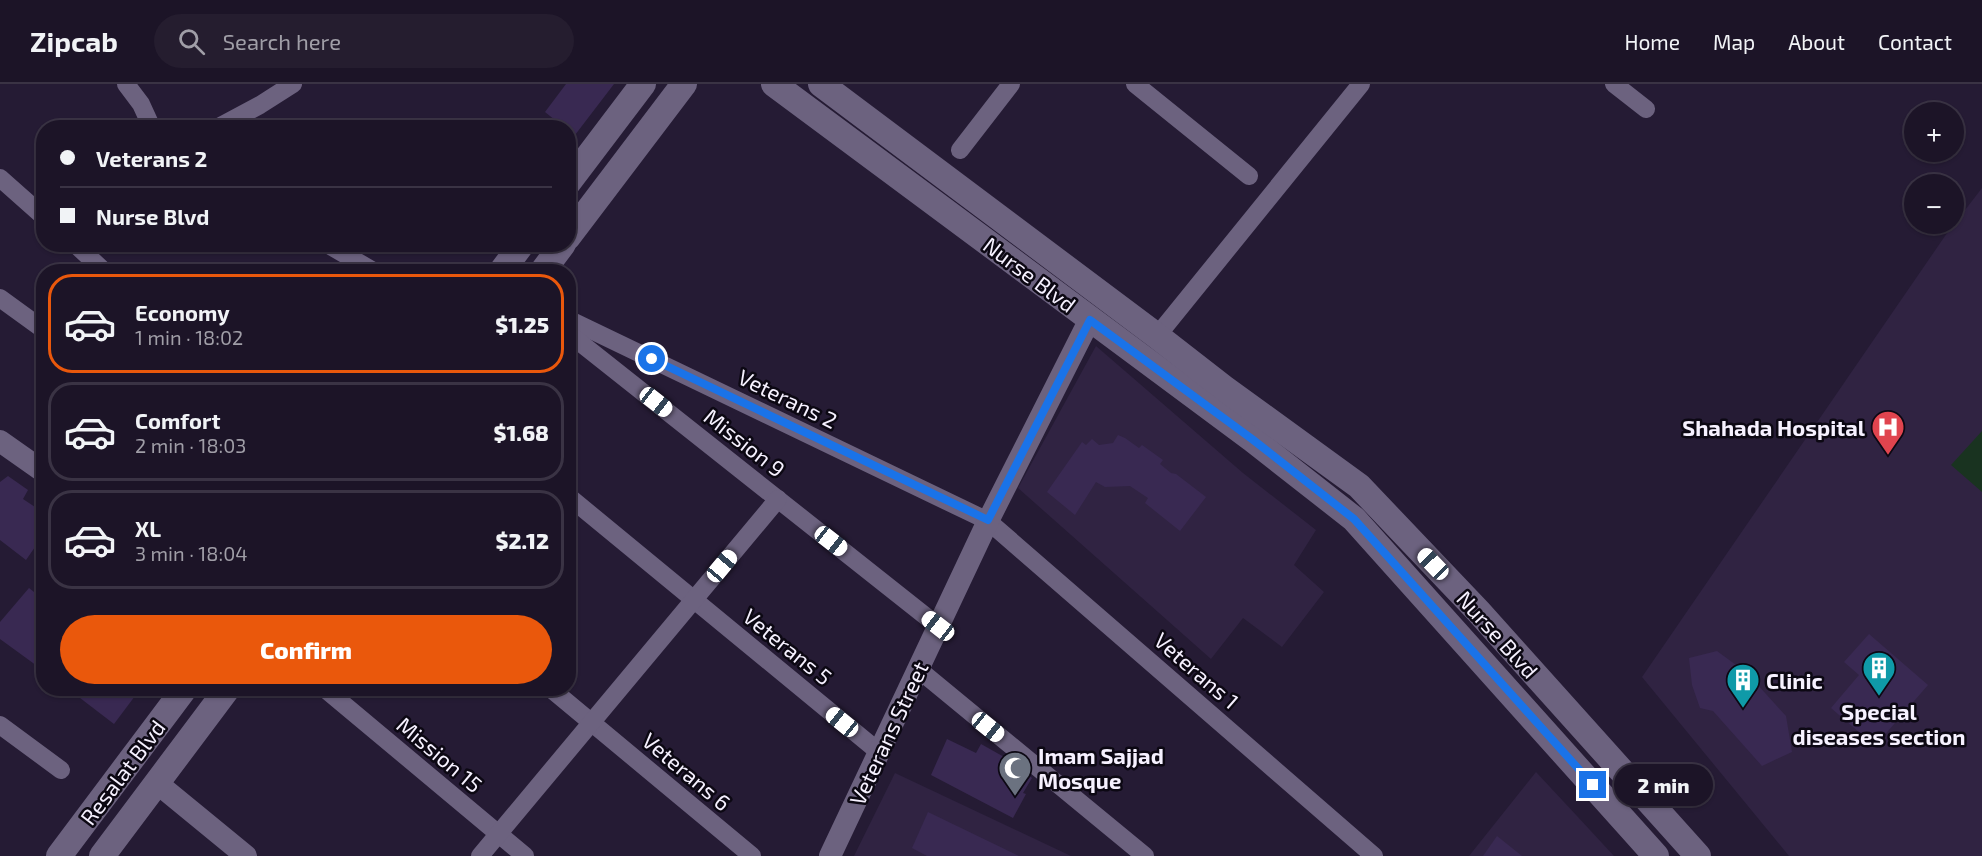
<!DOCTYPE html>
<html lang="en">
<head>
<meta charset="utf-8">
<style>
  :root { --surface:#1c1427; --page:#251d2f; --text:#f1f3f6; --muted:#a09ea7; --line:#3a3344; --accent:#ea580c }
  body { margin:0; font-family:"Exo 2",sans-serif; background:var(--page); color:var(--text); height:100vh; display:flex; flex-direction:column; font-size:22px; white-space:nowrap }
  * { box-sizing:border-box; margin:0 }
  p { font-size:20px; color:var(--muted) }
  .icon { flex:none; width:33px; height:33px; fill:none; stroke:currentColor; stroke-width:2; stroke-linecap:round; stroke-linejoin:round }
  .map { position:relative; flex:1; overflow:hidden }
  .details { position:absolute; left:36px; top:180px; width:540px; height:432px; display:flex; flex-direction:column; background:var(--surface); border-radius:24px; box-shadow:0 2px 4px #0004,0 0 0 2px var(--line) }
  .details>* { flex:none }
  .banner { position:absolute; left:36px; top:36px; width:540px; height:132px; border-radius:24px; box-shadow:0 2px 4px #0004,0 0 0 2px var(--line); display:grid; align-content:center; height:132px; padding:0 24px; background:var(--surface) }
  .buttons { position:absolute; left:1904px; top:18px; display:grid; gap:12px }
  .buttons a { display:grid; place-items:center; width:60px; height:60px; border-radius:50%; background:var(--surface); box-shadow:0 2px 4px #0004,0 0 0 2px var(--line); font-size:30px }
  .end { position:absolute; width:27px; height:27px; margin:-14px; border:8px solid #1a73e8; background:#fff; box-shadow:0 0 0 3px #fff }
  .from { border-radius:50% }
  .bubble { position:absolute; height:42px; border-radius:21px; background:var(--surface); box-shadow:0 2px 4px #0004,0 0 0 2px var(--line); font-size:20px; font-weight:800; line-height:42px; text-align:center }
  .car { position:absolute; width:18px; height:36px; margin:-18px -9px; border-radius:8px; box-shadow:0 0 4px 2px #0007; background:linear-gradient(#fff 24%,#345 0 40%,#fff 0 76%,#345 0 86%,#fff 0) }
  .banner b { display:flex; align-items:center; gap:21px; height:57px; font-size:22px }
  .banner b+b { border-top:2px solid var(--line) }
  .banner i { width:15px; height:15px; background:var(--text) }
  ul { padding:10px 0 0; list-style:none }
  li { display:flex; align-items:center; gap:18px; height:99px; margin:0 12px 9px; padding:0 12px; border:3px solid var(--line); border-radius:24px }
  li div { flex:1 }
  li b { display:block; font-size:22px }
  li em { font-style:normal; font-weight:800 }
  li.on { border-color:var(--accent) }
  li>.icon { width:54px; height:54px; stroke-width:1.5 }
  .action { display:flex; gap:12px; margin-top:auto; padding:12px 24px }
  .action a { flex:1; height:69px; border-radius:36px; background:var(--accent); color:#fff; font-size:24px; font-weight:800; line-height:69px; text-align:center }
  header { display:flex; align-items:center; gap:36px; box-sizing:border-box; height:84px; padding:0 30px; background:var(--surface); border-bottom:2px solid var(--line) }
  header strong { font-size:28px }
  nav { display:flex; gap:33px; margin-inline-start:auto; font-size:21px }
  .search { width:420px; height:54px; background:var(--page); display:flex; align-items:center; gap:15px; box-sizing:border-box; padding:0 21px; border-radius:33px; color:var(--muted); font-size:22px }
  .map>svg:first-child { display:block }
  .built { fill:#302342 }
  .green { fill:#193320 }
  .building { fill:#392952 }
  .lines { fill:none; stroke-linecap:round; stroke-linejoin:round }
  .minor { stroke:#6c627f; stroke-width:18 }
  .tertiary { stroke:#6c627f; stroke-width:22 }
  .secondary { stroke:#6c627f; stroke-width:26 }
  .route { stroke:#1a73e8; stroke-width:8 }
  .labels { text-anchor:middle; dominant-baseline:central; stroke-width:5; stroke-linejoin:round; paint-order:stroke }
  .street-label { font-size:22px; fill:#f6f1ff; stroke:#0c0813 }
  .poi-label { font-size:22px; font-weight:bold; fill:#f6f1ff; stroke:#0c0813; text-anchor:start }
</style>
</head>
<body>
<header>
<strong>Zipcab</strong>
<div class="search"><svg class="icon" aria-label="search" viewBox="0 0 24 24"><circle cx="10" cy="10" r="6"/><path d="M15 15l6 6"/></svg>Search here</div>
<nav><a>Home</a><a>Map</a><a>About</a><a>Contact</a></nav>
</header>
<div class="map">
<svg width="1982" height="772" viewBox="0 0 1982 772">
  <rect width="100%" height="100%" fill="#251b34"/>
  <g class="built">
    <polygon points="1982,104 1982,772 1789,772 1642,593 1945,152"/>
    <polygon points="1096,262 1243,389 1316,446 1294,481 1324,508 1282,563 1243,534 1211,575 1018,404"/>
    <polygon points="1536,688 1577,732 1614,772 1469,772"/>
    <polygon points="895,689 1071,772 854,772"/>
  </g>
  <polygon class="green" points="1982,347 1982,408 1951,381"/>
  <g class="building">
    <polygon points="566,0 614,0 575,51 568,46 568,44 565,44 545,28"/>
    <polygon points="1118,351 1125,354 1139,364 1142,361 1163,376 1160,380 1171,389 1176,390 1206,413 1180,447 1145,419 1148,414 1130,402 1105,403 1096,398 1075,431 1047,408 1082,358 1086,361 1092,355 1099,361 1113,359"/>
    <polygon points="8,392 28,406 23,415 44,429 44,450 26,476 0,456 0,398"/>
    <polygon points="29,504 44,516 44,587 0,555 0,538"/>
    <polygon points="1869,550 1928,601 1875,662 1831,624 1859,591 1844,578"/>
    <polygon points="1717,567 1747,589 1786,632 1792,668 1762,682 1713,627 1700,624 1692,601 1689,574"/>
    <polygon points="67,604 141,604 114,640"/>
    <polygon points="947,655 976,669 981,660 1013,678 1032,694 1023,709 1026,710 1013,734 931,691"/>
    <polygon points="928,728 1019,772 927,772 912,764"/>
    <polygon points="1497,752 1522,772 1483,772"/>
  </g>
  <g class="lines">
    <g class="minor">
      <polyline points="126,0 141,20 152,44"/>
      <polyline points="1135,0 1249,92"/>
      <polyline points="1614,0 1646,25"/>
      <polyline points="217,44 260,21 293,0"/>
      <polyline points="960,66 1011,0"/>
      <polyline points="0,94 44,133"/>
      <polyline points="75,160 105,188"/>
      <polyline points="327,160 375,188"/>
      <polyline points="0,214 44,246"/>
      <polyline points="568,235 988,437 1374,772"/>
      <polyline points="568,249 938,542"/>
      <polyline points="1157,252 1361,0"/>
      <polyline points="568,412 879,668"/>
      <polyline points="918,585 1145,772"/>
      <polyline points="324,604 525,772"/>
      <polyline points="550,604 752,772"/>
      <polyline points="0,641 61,686"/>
      <polyline points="480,772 778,415"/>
    </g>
    <g class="tertiary">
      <polyline points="0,357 44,388"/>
      <polyline points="157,699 246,772"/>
      <polyline points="830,772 988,437 1090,235"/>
    </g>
    <g class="secondary">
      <polyline points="774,0 1252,355 1354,435 1656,772"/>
      <polyline points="821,0 1157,252 1224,304 1359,402 1478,527 1698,772"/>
      <polyline points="568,99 643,0"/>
      <polyline points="568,153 684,0"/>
      <polyline points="501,188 522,160"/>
      <polyline points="542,188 563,160"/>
      <polyline points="59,772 185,604"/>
      <polyline points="102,772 228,604"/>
    </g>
  </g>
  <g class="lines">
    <polyline class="route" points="652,275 988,436 1090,236 1252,355 1354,435 1593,701"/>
  </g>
  <defs>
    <g id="hospital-pin" transform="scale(1.725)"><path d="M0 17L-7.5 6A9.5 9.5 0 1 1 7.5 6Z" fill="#e0444e" stroke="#0c0813"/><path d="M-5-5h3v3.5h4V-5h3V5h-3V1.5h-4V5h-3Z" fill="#fff"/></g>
    <g id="building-pin" transform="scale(1.725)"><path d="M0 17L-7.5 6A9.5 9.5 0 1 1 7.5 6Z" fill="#0f9aa8" stroke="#0c0813"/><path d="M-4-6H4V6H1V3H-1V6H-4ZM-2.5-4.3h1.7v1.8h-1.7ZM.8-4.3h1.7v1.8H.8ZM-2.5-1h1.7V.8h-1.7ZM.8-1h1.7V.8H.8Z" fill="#fff"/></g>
    <g id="mosque-pin" transform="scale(1.725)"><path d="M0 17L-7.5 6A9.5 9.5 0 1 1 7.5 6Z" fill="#6b7280" stroke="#0c0813"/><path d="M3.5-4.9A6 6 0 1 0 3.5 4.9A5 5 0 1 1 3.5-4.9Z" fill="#fff"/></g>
  </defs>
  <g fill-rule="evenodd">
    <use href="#hospital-pin" x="1888" y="343"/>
    <use href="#building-pin" x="1879" y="584"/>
    <use href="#building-pin" x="1743" y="596"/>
    <use href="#mosque-pin" x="1015" y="684"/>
  </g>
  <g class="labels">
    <g class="street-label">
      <text transform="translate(1030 190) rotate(37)">Nurse Blvd</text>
      <text transform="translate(788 314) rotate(26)">Veterans 2</text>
      <text transform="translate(745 358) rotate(38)">Mission 9</text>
      <text transform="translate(1498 550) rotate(48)">Nurse Blvd</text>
      <text transform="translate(788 562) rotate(39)">Veterans 5</text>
      <text transform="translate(1197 586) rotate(41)">Veterans 1</text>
      <text transform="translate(888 649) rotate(-65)">Veterans Street</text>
      <text transform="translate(440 670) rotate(40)">Mission 15</text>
      <text transform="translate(687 687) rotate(40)">Veterans 6</text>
      <text transform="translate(122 688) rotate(-53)">Resalat Blvd</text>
    </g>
    <g class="poi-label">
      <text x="1865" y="343" text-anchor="end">Shahada Hospital</text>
      <text x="1766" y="596">Clinic</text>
      <text x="1879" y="627" text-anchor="middle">Special<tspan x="1879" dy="25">diseases section</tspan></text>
      <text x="1038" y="671">Imam Sajjad<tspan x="1038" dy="25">Mosque</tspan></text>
    </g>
  </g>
</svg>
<div class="buttons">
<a>+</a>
<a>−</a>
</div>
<i class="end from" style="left:652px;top:275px"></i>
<i class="end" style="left:1593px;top:701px"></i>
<div class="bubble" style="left:1614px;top:680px;width:99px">2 min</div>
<i class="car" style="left:656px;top:318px;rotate:128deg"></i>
<i class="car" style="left:831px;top:457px;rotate:128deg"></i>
<i class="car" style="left:1433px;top:480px;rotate:316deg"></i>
<i class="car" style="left:722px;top:482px;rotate:40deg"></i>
<i class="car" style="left:938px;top:542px;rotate:308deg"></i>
<i class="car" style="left:842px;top:638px;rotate:309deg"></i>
<i class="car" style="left:988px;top:643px;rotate:129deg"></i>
<div class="banner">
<b><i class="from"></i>Veterans 2</b>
<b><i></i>Nurse Blvd</b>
</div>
<section class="details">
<ul>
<li class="on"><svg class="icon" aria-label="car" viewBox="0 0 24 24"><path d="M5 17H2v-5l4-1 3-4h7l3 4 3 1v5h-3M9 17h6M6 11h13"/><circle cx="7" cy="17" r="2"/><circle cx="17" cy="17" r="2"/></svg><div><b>Economy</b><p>1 min · 18:02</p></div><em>$1.25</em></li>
<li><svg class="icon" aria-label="car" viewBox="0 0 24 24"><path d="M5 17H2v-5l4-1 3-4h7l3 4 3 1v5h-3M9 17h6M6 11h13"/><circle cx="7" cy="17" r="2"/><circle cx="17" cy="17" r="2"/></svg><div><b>Comfort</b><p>2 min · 18:03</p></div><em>$1.68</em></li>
<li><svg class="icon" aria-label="car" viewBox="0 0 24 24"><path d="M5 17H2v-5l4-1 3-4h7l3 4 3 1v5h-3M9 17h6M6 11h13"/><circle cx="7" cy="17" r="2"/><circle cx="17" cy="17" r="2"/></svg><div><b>XL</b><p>3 min · 18:04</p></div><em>$2.12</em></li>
</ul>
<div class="action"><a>Confirm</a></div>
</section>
</div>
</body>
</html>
